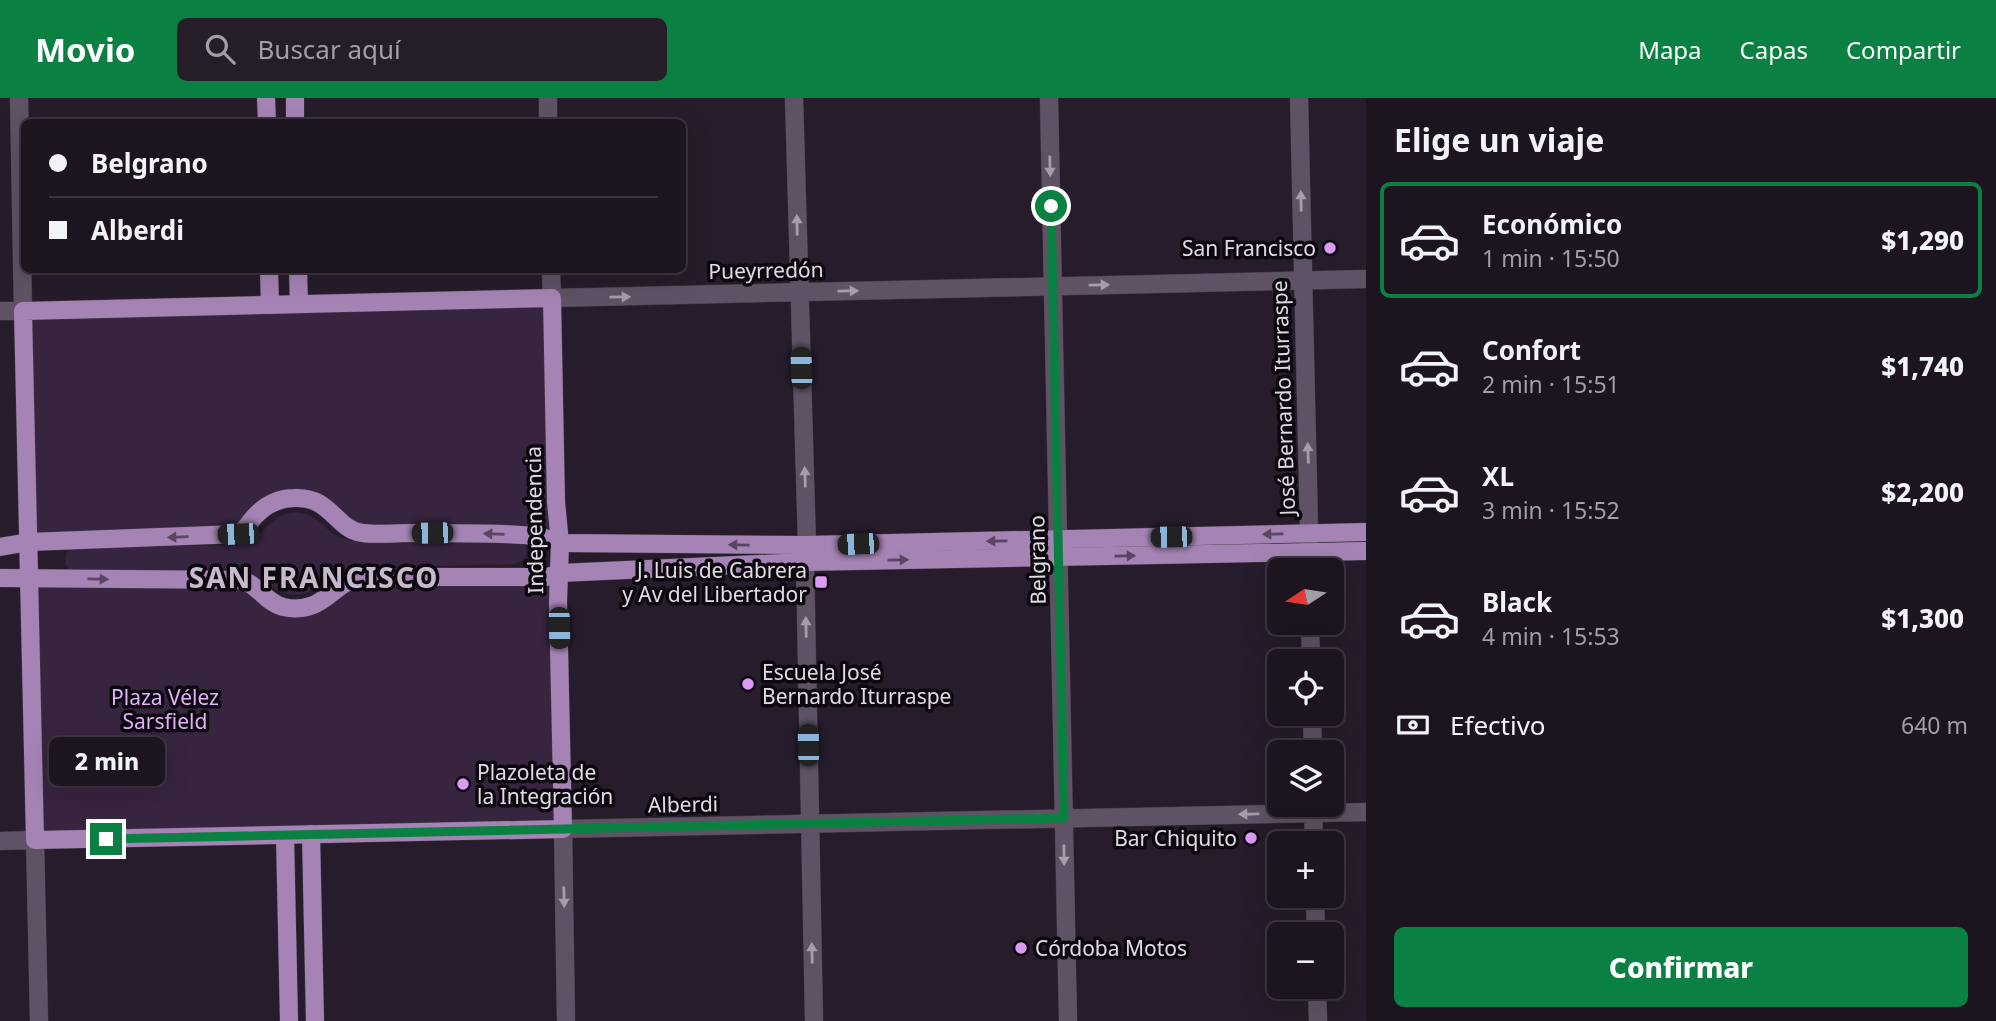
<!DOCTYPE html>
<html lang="es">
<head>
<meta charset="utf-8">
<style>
  :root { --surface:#1c1520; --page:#251e29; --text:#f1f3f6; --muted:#a09fa5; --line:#3a343e; --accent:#0b8043 }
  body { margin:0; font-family:"Noto Sans",sans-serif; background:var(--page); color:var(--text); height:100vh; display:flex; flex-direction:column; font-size:26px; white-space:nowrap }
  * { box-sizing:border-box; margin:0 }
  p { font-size:23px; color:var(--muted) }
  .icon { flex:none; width:38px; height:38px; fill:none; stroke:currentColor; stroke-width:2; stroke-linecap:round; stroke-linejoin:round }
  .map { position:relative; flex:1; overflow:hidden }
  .sheet { display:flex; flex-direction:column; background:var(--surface); width:630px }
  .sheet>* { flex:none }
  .top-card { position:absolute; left:21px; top:21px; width:665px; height:154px; border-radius:10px; box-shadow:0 7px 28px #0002,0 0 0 2px var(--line); display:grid; align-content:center; height:154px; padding:0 28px; background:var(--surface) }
  .needle { width:46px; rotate:258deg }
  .buttons { position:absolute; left:1267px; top:460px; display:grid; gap:14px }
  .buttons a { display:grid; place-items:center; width:77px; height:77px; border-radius:10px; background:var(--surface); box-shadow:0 7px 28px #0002,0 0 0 2px var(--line); font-size:35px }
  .end { position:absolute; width:32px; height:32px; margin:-16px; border:9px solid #0b8043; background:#fff; box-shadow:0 0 0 4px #fff }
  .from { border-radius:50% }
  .bubble { position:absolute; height:49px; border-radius:10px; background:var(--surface); box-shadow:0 7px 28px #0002,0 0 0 2px var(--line); font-size:23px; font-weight:800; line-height:49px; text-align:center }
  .car { position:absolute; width:21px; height:42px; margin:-21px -10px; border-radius:9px; box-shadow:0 0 5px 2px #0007; background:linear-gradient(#222 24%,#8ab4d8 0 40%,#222 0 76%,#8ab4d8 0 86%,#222 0) }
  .top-card b { display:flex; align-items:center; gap:24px; height:66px; font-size:26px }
  .top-card b+b { border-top:2px solid var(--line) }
  .top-card i { width:18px; height:18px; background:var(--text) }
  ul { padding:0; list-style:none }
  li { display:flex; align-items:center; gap:21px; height:116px; margin:0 14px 10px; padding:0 14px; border:4px solid transparent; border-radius:10px }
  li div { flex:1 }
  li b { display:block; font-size:26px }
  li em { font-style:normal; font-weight:800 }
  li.current { border-color:var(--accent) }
  li>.icon { width:63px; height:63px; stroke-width:1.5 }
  h2 { padding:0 28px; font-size:32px; line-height:84px }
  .pay { display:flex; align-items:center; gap:18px; height:77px; padding:0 28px; font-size:26px }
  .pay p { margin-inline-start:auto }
  .action { display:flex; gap:14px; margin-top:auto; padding:14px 28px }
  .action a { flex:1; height:80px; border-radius:10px; background:var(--accent); color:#fff; font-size:28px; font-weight:800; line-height:80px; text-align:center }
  header { display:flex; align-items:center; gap:42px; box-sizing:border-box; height:98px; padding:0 35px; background:var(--accent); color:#fff }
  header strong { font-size:33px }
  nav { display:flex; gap:38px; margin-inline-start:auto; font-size:24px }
  .search { width:490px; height:63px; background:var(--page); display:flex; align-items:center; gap:18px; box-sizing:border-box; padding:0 24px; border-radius:10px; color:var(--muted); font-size:26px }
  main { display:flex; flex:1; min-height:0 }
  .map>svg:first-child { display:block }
  .green { fill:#37243f }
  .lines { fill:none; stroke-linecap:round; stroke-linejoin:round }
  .minor-casing { stroke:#413945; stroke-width:19 }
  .major-casing { stroke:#413945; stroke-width:19 }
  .minor { stroke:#5e5264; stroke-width:18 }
  .major { stroke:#a583b4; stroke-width:18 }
  .oneway { fill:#a69daa }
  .oneway2 { fill:#594662 }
  .route { stroke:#0b8043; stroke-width:9 }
  .poi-dot { fill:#da9af6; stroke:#0d080f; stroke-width:2.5 }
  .labels { text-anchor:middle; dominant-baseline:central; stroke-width:7; stroke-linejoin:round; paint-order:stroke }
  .poi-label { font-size:21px; fill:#e1dae4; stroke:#0d080f; text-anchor:end }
  .street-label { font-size:21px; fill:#e1dae4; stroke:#0d080f }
  .park-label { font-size:21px; fill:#e3affa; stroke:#0d080f }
  .district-label { font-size:28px; font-weight:bold; letter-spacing:2px; fill:#c8bace; stroke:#0d080f }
</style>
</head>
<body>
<header>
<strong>Movio</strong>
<div class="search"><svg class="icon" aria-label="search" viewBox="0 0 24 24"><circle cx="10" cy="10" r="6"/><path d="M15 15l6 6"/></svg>Buscar aquí</div>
<nav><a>Mapa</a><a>Capas</a><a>Compartir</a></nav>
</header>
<main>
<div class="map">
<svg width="1366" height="923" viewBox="0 0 1366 923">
  <rect width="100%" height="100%" fill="#261c2b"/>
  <g class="green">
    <polygon points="552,200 560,445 362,435 295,399 246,432 29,444 23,213"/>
    <path d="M 294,414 C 320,417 318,426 337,438 C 344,442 352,442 359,444 L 513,440 L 524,444 L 527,457 L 522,463 L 515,466 L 360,470 C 351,472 342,473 334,478 C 315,489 304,504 279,493 C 271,489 264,483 255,479 L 70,472 L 65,466 L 67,453 L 78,449 L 232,447 C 239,446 248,445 254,440 C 271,428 271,419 294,414 Z"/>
    <polygon points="560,475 563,731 35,742 29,479 242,482 302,510 340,487"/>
  </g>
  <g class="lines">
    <g class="minor-casing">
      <g id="minor">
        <polyline points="548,0 548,24"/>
        <polyline points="794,0 807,447 805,464 814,923"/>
        <polyline points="1049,0 1068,923"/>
        <polyline points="1299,0 1310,472"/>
        <polyline points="551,172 552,200 1366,181"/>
        <polyline points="0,213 23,213 19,0"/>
        <polyline points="1310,525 1311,564"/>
        <polyline points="1312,616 1313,654"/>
        <polyline points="1313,707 1314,746"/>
        <polyline points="0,743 35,742 39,923"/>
        <polyline points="1315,798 1316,836"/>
        <polyline points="1317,889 1318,923"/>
        <polyline points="566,923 563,731 1366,714"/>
      </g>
    </g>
    <g class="major-casing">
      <g id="major">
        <polyline points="266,0 267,24"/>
        <polyline points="295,0 295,24"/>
        <polyline points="269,172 270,207"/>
        <polyline points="298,172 299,206"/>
        <polygon points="552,200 556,404 560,445 558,504 563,731 35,742 23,213"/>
        <path d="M 0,449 L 29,444 L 238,436 C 247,431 249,424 256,417 C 266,407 279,400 294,400 C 332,398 335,432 363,435 C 378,437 395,435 411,435 C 442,435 472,435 503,436 C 523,437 541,437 560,445 L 807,447 L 1366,434"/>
        <path d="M 0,480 L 242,482 C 257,486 265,504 283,509 C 325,518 331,483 363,479 L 547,479 L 560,475 L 805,464 L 1366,453"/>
        <polyline points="311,736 315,923"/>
        <polyline points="285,737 289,923"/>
      </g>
    </g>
    <use href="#minor" class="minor"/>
    <use href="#major" class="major"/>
  </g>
  <defs><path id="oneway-solid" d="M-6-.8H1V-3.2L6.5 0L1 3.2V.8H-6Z" transform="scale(1.75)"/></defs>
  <g class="oneway">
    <use href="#oneway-solid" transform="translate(1050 68) rotate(89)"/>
    <use href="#oneway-solid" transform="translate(1301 103) rotate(-91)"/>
    <use href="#oneway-solid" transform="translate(797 127) rotate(-91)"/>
    <use href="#oneway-solid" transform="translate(1099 187) rotate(-1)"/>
    <use href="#oneway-solid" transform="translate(848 193) rotate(-1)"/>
    <use href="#oneway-solid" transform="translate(620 199) rotate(-1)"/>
    <use href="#oneway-solid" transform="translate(1308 355) rotate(-92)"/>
    <use href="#oneway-solid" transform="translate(805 379) rotate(-92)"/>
    <use href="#oneway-solid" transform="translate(806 529) rotate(-91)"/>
    <use href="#oneway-solid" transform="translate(1249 716) rotate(179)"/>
    <use href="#oneway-solid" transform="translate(1064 757) rotate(89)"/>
    <use href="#oneway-solid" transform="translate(564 799) rotate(89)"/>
    <use href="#oneway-solid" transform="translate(812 855) rotate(-91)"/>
  </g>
  <g class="oneway2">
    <use href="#oneway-solid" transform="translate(494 436) rotate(-178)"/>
    <use href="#oneway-solid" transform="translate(1273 436) rotate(179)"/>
    <use href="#oneway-solid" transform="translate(178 439) rotate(178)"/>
    <use href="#oneway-solid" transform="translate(997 443) rotate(179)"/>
    <use href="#oneway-solid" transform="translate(739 447) rotate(-179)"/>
    <use href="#oneway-solid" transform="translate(1125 458) rotate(-1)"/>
    <use href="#oneway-solid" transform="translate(898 462) rotate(-1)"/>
    <use href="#oneway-solid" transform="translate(98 481) rotate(1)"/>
  </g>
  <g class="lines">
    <polyline class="route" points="106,741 1064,720 1051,108"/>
  </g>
  <g class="poi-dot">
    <circle cx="1330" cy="150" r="7"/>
    <rect x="814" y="477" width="14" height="14" rx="3.5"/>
    <circle cx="748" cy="586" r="7"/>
    <circle cx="463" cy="686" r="7"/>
    <circle cx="1251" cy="740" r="7"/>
    <circle cx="1021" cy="850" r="7"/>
  </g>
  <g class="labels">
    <g class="poi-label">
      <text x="1316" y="150">San Francisco</text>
      <text x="807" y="472">J. Luis de Cabrera<tspan x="807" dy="24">y Av del Libertador</tspan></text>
      <text x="762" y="574" text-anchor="start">Escuela José<tspan x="762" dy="24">Bernardo Iturraspe</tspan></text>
      <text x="477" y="674" text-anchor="start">Plazoleta de<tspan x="477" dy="24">la Integración</tspan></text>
      <text x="1237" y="740">Bar Chiquito</text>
      <text x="1035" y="850" text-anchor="start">Córdoba Motos</text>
    </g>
    <g class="street-label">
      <text transform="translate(766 172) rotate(-1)">Pueyrredón</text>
      <text transform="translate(1283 300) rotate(-92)">José Bernardo Iturraspe</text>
      <text transform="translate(534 422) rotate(-91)">Independencia</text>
      <text transform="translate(1037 462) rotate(-91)">Belgrano</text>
      <text transform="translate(683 706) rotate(-1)">Alberdi</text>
    </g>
    <g class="park-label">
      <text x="165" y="599">Plaza Vélez<tspan x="165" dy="24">Sarsfield</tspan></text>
    </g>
    <g class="district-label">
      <text x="314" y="479">SAN FRANCISCO</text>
    </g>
  </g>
</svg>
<div class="buttons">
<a><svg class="needle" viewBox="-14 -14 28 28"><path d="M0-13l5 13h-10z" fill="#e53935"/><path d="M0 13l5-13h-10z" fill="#a09fa5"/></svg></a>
<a><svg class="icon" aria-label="locate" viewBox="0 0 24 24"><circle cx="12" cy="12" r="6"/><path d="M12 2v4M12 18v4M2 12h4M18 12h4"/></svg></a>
<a><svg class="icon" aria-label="layers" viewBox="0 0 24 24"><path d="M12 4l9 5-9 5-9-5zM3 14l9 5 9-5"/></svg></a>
<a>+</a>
<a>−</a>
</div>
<i class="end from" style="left:1051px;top:108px"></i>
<i class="end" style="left:106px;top:741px"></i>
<div class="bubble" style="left:49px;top:639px;width:116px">2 min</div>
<i class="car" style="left:801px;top:270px;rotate:358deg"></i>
<i class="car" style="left:432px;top:435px;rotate:269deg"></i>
<i class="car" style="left:238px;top:436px;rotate:268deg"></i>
<i class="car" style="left:1171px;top:439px;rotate:269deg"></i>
<i class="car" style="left:858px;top:446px;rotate:268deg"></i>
<i class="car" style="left:559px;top:530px;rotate:179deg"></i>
<i class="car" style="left:808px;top:647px;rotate:359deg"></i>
<div class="top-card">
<b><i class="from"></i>Belgrano</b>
<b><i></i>Alberdi</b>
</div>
</div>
<section class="sheet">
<h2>Elige un viaje</h2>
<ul>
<li class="current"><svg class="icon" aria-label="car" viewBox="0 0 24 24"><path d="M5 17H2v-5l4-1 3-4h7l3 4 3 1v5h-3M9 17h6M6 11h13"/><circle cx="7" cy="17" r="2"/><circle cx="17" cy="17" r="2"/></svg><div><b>Económico</b><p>1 min · 15:50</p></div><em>$1,290</em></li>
<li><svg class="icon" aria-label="car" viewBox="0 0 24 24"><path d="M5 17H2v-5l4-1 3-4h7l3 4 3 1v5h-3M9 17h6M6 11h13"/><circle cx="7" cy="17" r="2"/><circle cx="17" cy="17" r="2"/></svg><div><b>Confort</b><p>2 min · 15:51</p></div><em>$1,740</em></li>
<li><svg class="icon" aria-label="car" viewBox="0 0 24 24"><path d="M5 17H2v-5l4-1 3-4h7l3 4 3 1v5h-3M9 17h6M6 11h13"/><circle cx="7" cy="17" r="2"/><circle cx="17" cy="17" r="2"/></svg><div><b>XL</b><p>3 min · 15:52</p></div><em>$2,200</em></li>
<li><svg class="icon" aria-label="car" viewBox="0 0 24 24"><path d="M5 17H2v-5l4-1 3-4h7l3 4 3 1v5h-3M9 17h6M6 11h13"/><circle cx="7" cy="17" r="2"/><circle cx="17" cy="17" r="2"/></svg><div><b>Black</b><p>4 min · 15:53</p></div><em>$1,300</em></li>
</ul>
<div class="pay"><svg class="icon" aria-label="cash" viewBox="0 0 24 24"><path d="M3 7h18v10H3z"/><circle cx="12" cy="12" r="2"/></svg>Efectivo<p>640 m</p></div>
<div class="action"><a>Confirmar</a></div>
</section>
</main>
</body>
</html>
